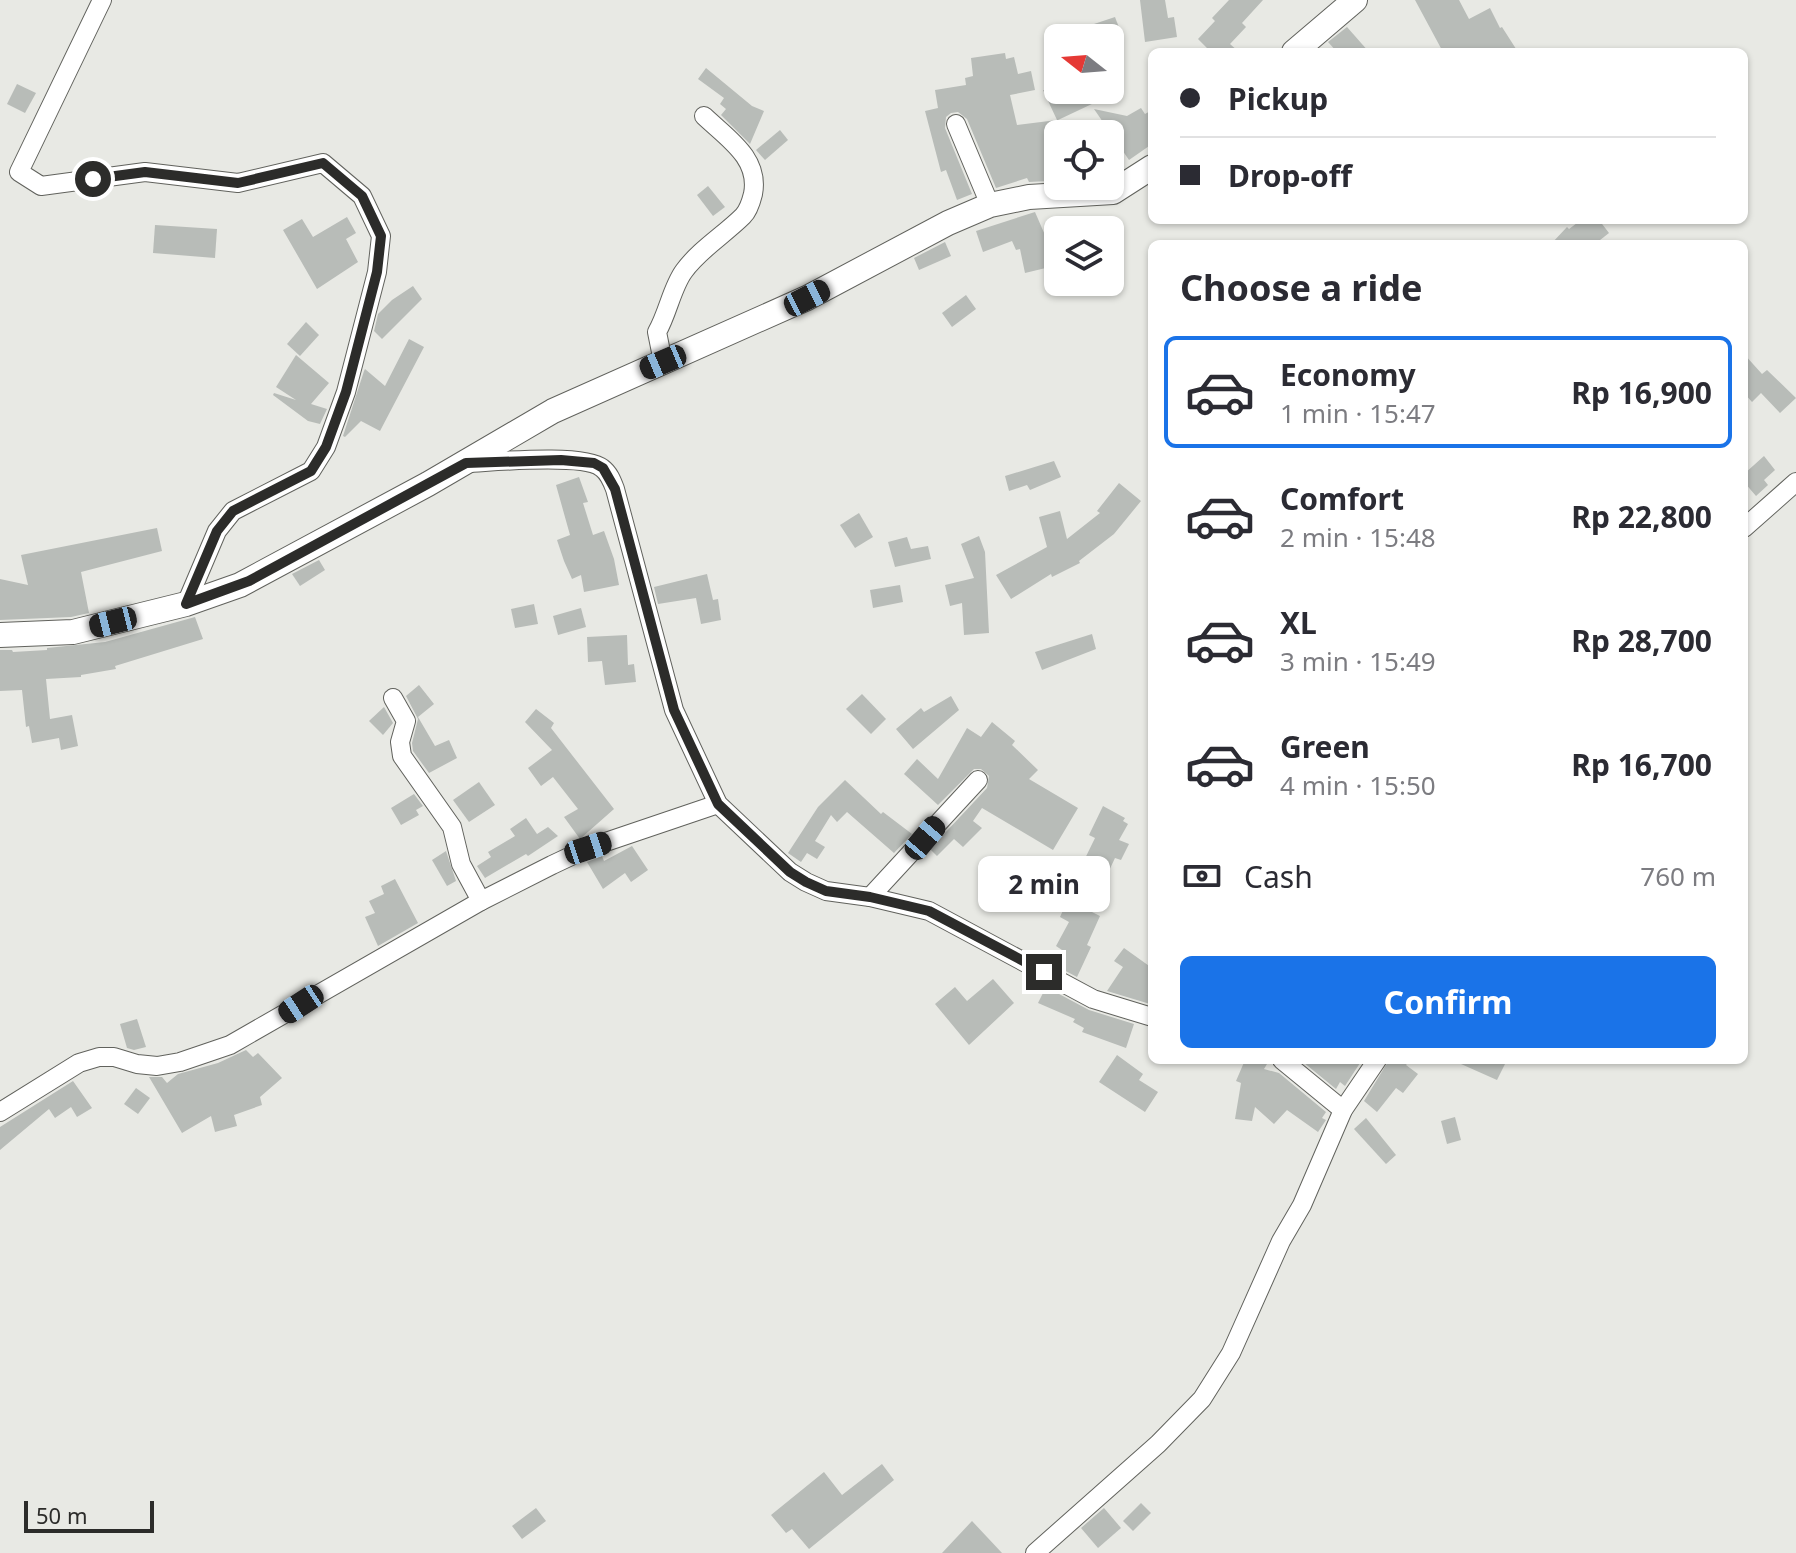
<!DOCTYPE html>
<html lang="en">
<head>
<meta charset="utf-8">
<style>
  :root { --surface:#fff; --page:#f2f2f3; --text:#2b2b33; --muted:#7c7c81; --line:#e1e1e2; --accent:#1a73e8 }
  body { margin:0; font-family:"Noto Sans",sans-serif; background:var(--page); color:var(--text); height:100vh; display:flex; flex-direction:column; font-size:30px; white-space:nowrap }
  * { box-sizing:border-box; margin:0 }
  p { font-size:26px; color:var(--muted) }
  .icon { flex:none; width:44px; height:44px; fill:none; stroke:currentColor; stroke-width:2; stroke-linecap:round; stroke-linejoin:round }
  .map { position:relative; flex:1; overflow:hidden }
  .sheet { position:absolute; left:1148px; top:240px; width:600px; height:824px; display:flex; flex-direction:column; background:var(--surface); border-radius:12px; box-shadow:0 2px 6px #0004 }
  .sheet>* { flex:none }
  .banner { position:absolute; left:1148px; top:48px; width:600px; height:176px; border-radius:12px; box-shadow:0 2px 6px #0004; display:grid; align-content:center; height:176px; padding:0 32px; background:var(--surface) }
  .needle { width:52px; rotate:287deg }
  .controls { position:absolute; left:1044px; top:24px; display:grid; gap:16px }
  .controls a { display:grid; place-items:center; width:80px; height:80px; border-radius:12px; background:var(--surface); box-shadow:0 2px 6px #0004; font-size:40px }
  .scale { position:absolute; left:24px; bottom:20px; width:130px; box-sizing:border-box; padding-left:8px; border:4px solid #2c2c2a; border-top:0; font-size:22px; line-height:28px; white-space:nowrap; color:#2c2c2a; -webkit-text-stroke:6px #e8e9e4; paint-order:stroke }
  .end { position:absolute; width:36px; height:36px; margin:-18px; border:10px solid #2c2c2a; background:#fff; box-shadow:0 0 0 4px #fff }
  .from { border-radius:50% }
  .bubble { position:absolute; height:56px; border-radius:12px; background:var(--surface); box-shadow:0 2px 6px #0004; font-size:26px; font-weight:700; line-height:56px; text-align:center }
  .car { position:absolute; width:24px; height:48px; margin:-24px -12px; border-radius:10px; box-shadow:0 0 6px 2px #0007; background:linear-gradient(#222 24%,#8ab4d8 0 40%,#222 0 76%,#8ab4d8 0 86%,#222 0) }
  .banner b { display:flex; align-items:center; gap:28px; height:76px; font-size:30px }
  .banner b+b { border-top:2px solid var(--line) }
  .banner i { width:20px; height:20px; background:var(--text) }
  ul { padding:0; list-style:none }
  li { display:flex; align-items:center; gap:24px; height:112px; margin:0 16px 12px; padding:0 16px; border:4px solid transparent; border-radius:12px }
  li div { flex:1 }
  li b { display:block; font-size:30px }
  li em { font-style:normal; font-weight:700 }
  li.on { border-color:var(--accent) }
  li>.icon { width:72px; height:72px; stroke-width:1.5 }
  h2 { padding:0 32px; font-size:36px; line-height:96px }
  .pay { display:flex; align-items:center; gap:20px; height:88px; padding:0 32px; font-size:30px }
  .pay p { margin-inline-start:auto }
  .button { display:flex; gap:16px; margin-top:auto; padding:16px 32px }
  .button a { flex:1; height:92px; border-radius:12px; background:var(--accent); color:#fff; font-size:32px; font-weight:700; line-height:92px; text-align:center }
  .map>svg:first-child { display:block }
  .building { fill:#b8bcb8 }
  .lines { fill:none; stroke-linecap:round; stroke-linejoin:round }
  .minor-casing { stroke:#61625d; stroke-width:20 }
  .tertiary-casing { stroke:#61625d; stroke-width:26 }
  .minor { stroke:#fff; stroke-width:18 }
  .tertiary { stroke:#fff; stroke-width:24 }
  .route { stroke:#2c2c2a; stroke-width:10 }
</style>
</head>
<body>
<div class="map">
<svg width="1796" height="1553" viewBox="0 0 1796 1553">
  <rect width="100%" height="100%" fill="#e8e9e4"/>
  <g class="building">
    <polygon points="1140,0 1165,0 1168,18 1174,17 1177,37 1145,42"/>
    <polygon points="1229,0 1263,0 1242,23 1246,27 1230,44 1239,52 1211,52 1198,39 1215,21 1212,18"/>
    <polygon points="1415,0 1459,0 1469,19 1490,8 1500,28 1502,27 1518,52 1443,52"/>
    <polygon points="1115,17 1123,38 1099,38 1094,24"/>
    <polygon points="1347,27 1369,52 1337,52 1328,42"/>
    <polygon points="1005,53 1006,59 1014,57 1018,74 1031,71 1035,90 1010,95 1017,125 1057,120 1043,90 1088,90 1094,103 1058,120 1058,177 1048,181 1029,182 1027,178 996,188 967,119 958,112 951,113 946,117 945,128 972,194 957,200 946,170 941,172 925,111 938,108 935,90 966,85 965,78 973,76 971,58"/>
    <polygon points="706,68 752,106 764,111 750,144 721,115 726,109 720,104 724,98 698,79"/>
    <polygon points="17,84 36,93 25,113 7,104"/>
    <polygon points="1141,108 1145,114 1152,110 1152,144 1129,160 1094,109 1127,116"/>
    <polygon points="780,130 788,140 765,160 756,150"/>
    <polygon points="708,186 725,207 713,216 697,195"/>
    <polygon points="1035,212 1048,242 1054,266 1025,273 1020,249 1016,250 1012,241 983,252 976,231"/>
    <polygon points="347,217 356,233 346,239 358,262 317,289 283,230 302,219 313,237"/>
    <polygon points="1581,220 1599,220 1609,233 1595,244 1551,244 1567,227 1569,229"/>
    <polygon points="155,225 217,229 215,258 153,253"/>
    <polygon points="945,242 951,256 919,270 914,258"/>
    <polygon points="413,286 422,299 382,339 374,331 378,314 392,300"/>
    <polygon points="966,295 976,309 952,327 942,313"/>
    <polygon points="306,322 319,335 300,356 287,344"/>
    <polygon points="409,339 424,347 380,431 361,421 345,437 343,436 364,371 365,369 385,386"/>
    <polygon points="1744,354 1762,374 1767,370 1796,398 1780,413 1761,393 1752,402 1744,393"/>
    <polygon points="296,355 329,383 311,404 327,409 320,424 308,421 273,395 274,393 296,400 276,387"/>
    <polygon points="1764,456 1775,470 1764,480 1768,485 1756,496 1744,482 1744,474"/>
    <polygon points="1054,461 1061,477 1030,490 1027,485 1009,491 1005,476"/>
    <polygon points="579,477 588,502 583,503 593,535 604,531 614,559 619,585 584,592 581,575 572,579 564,561 557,540 570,535 556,485"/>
    <polygon points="1119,483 1141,501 1114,534 1079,561 1080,563 1052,577 1051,574 1011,599 996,575 1047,547 1039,517 1060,511 1067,539 1100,513 1097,511"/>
    <polygon points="859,513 873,537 855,548 840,525"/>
    <polygon points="157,528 162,551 81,572 89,613 71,617 0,620 0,579 28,585 21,555"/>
    <polygon points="979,536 985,552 989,633 964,635 962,603 950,606 945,585 974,578 961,544"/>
    <polygon points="907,537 911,549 928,546 931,559 895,567 888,542"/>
    <polygon points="319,560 325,570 300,586 292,574"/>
    <polygon points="707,574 713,600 718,599 721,620 701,624 696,598 658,604 654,587"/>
    <polygon points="900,585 903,602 873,608 870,590"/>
    <polygon points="534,604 538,624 515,628 511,609"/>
    <polygon points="581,608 586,627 558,635 553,616"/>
    <polygon points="195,617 203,639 115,666 116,669 81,675 81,677 46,679 50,719 72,715 78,746 61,750 59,738 32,743 29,726 26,727 22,690 0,691 0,650 12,650 13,652 47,650 47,648 105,642"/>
    <polygon points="1092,634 1096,649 1042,670 1035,652"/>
    <polygon points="627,635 628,665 634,664 636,682 605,685 602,661 588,662 587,637"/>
    <polygon points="419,685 434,704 418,717 435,746 449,740 457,758 429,773 413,751 412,743 418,719 406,696"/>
    <polygon points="862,694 886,719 871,734 846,709"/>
    <polygon points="951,696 959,710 913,749 896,729 921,708 924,712"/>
    <polygon points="384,707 393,723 383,735 369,721"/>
    <polygon points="536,709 554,723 551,728 614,809 580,839 564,817 578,809 553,777 541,786 528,768 552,750 525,722"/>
    <polygon points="992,722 1015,741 1012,745 1038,770 1029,779 1078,808 1053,850 982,808 973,821 982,828 963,847 954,839 937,856 930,849 987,788 989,776 981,769 974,769 938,805 904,774 917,759 938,779 967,728 981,737"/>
    <polygon points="845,780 881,814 883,812 912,834 894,853 847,812 837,822 831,815 815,841 825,847 817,859 807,853 801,862 788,853 818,807"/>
    <polygon points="479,782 495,805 469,822 453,800"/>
    <polygon points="414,794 423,806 416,810 419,815 401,825 391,808"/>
    <polygon points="1103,806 1125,818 1123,821 1128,824 1119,840 1129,844 1121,860 1115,858 1090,911 1100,916 1087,945 1091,947 1077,977 1056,966 1065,952 1056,946 1069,922 1060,917 1075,884 1073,883 1095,838 1089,835"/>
    <polygon points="526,818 537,834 548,827 558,836 528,856 526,854 485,878 477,866 491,857 488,852 515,836 510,829"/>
    <polygon points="632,846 648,870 631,882 625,873 603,889 587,862 602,856 604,861"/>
    <polygon points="446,851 456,881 447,886 432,860"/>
    <polygon points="395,879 418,923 378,946 365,917 375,913 369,901 384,894 381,886"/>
    <polygon points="1124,948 1152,968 1150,1004 1107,991 1123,967 1114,961"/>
    <polygon points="993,979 1014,1003 969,1045 935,1004 955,987 967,1001"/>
    <polygon points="1046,987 1089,1010 1134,1024 1126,1048 1082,1032 1084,1028 1073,1022 1075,1019 1038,1003"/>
    <polygon points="137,1019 146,1047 134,1050 127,1048 120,1024"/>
    <polygon points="246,1050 253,1057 258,1053 282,1078 260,1097 262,1105 234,1115 237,1126 215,1132 211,1116 182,1133 149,1077 162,1077 167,1083 178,1074 218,1063"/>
    <polygon points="1117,1055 1143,1074 1139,1080 1158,1092 1145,1112 1099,1082"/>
    <polygon points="1245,1060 1259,1060 1267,1064 1264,1069 1279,1073 1326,1112 1322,1118 1326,1120 1318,1132 1287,1110 1274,1124 1255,1107 1252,1121 1235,1119 1241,1083 1236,1081"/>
    <polygon points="1304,1060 1362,1060 1345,1086 1340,1082 1336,1089 1303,1062"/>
    <polygon points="1389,1060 1410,1060 1406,1065 1418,1074 1403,1093 1396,1088 1377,1112 1364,1101"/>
    <polygon points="1452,1060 1507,1060 1497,1080"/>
    <polygon points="73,1081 92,1108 77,1117 71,1107 55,1118 49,1109 0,1150 0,1127"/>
    <polygon points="136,1088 150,1098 138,1114 124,1104"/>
    <polygon points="1455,1117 1461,1140 1447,1144 1441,1121"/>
    <polygon points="1366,1118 1396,1155 1386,1164 1354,1129"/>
    <polygon points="882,1464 894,1480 809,1549 792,1529 786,1533 771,1515 824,1472 842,1495"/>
    <polygon points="1141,1503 1151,1513 1133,1531 1123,1521"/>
    <polygon points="536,1508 546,1521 522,1539 512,1526"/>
    <polygon points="1104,1508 1121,1528 1098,1548 1081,1528"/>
    <polygon points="972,1521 1002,1553 942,1553"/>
  </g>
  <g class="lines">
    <g class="minor-casing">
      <g id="minor">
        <polyline points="102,0 19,172 41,186 145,172 238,183 323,163 362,196 381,236 377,272 346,392 326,447 311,471 233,511 217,531 186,604"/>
        <polyline points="956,124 990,205"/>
        <path d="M 663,362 L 657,332 C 668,313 672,287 684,271 C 700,249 724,235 743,216 C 748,211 751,202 753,194 C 760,158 727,138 704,116"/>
        <path d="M 466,463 C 493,462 584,453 602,468 C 609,473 612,481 615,489 L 674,710 L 718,804 L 790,872 L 806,882 L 826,891 L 870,897 L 929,911 L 1093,999 L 1152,1017"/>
        <polyline points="1744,528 1796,482"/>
        <polyline points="393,698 406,721 400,742 402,756 452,827 461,864 481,901"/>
        <polyline points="870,897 978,780"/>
        <polyline points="1282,1060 1343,1110"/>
        <polyline points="0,1112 79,1063 99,1057 114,1057 137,1064 157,1066 180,1062 230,1045 481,901 552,865 588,848 718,804"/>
        <polyline points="1035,1553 1158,1444 1202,1399 1231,1353 1281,1241 1302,1205 1343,1110 1377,1060"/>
      </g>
    </g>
    <g class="tertiary-casing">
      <g id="tertiary">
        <polyline points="1294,52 1355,0"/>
        <polyline points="0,635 73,632 186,604 240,585 428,484 553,411 807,298 948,223 990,205 1029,197 1113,192 1152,167"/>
      </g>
    </g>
    <use href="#minor" class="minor"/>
    <use href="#tertiary" class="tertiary"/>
  </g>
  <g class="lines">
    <polyline class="route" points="93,179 145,172 238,183 323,163 362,196 381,236 377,272 346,392 326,447 311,471 233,511 217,531 186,604 249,581 466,463 561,460 594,463 603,468 615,489 674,710 718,804 790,872 806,882 826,891 870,897 929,911 1044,972"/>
  </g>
</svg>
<div class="controls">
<a><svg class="needle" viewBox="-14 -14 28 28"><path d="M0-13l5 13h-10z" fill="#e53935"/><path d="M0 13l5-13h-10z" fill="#7c7c81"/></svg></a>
<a><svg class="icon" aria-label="locate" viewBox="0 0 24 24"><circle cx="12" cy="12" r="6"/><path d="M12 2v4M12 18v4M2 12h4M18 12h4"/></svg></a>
<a><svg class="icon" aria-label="layers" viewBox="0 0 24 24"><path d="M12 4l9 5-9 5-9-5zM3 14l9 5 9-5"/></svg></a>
</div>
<div class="scale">50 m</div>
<i class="end from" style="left:93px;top:179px"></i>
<i class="end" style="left:1044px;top:972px"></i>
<div class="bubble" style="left:978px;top:856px;width:132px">2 min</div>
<i class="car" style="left:807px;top:298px;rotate:63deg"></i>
<i class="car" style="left:663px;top:362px;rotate:247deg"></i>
<i class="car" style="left:113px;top:622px;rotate:256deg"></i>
<i class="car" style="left:925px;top:838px;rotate:40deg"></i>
<i class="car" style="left:588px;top:848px;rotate:72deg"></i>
<i class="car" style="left:301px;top:1004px;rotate:237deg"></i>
<div class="banner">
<b><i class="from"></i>Pickup</b>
<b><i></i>Drop-off</b>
</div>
<section class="sheet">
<h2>Choose a ride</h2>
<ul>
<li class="on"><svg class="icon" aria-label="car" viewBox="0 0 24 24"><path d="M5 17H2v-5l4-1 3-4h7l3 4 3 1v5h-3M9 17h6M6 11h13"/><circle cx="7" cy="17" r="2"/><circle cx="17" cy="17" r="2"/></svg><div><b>Economy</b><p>1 min · 15:47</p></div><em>Rp 16,900</em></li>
<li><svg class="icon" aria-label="car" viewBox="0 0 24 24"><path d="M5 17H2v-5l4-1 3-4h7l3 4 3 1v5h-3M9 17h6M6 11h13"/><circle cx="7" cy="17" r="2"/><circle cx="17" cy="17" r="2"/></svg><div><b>Comfort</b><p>2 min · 15:48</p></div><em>Rp 22,800</em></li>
<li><svg class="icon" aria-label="car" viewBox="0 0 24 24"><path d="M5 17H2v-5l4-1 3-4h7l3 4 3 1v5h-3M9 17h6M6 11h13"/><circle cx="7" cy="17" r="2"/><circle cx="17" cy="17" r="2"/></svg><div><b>XL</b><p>3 min · 15:49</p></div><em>Rp 28,700</em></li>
<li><svg class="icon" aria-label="car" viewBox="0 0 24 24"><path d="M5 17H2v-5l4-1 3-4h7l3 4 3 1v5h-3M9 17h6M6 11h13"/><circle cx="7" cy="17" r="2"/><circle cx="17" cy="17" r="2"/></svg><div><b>Green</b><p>4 min · 15:50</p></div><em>Rp 16,700</em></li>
</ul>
<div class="pay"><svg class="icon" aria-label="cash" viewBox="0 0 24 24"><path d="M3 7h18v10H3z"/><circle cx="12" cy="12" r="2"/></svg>Cash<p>760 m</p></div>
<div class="button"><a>Confirm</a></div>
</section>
</div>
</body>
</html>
